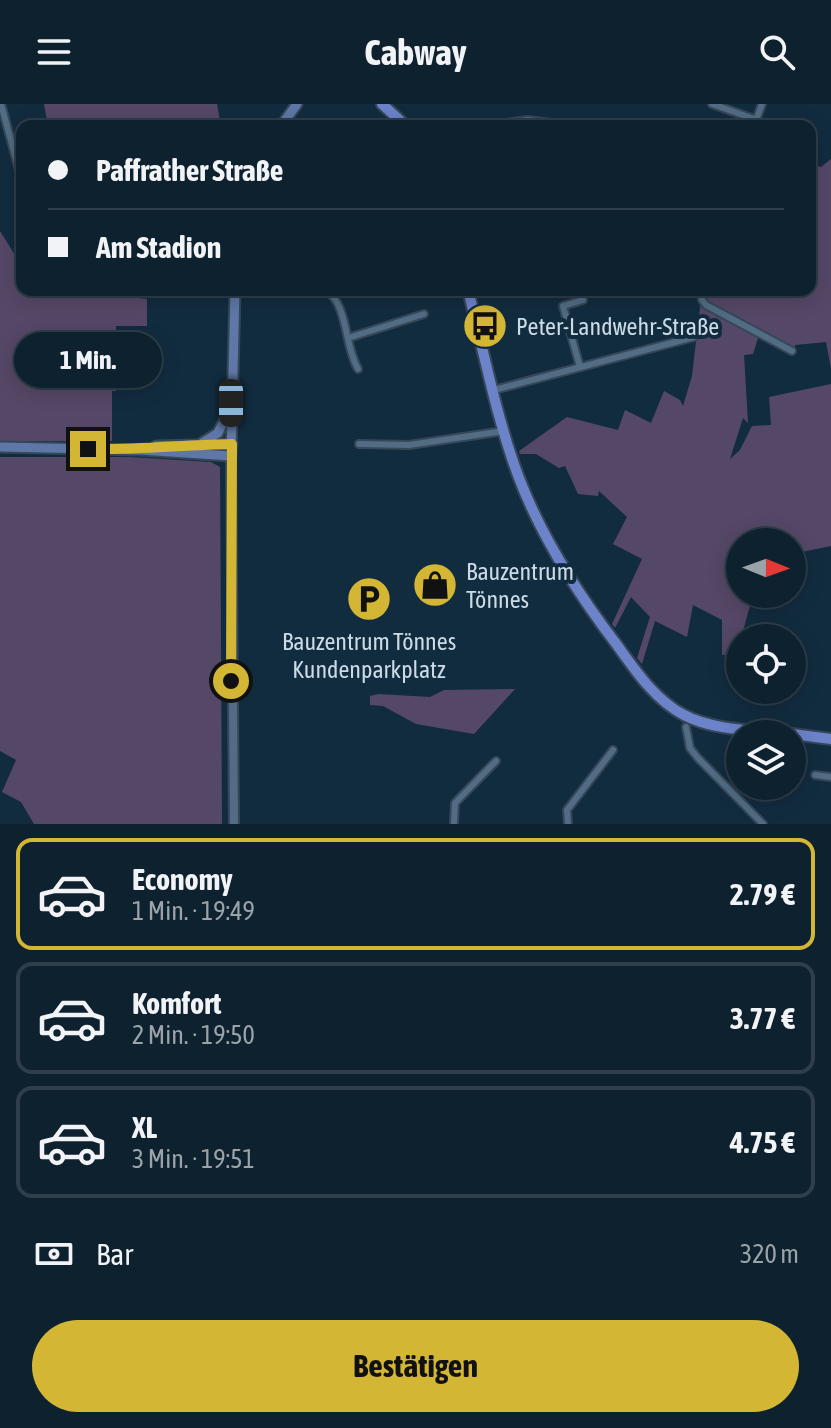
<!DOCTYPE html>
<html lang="de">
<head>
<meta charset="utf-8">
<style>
  :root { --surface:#0e212f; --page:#1c2e3b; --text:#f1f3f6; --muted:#9ba3aa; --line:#2e3e4b; --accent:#d4b635 }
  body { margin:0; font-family:"Asap Condensed",sans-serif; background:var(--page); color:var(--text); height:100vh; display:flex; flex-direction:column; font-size:30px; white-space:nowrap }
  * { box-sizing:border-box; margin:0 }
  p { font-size:26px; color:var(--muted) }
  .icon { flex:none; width:44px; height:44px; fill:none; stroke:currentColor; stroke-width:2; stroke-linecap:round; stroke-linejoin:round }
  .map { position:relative; height:720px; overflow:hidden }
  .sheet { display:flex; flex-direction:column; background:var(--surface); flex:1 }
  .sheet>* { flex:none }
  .banner { position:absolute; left:16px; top:16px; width:800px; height:176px; border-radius:16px; box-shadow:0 4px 20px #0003,0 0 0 2px var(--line); display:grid; align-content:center; height:176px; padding:0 32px; background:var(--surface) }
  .needle { width:52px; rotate:91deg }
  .buttons { position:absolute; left:726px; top:424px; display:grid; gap:16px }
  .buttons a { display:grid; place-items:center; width:80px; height:80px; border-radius:50%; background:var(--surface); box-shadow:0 4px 20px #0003,0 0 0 2px var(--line); font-size:40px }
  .end { position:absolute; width:36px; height:36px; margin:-18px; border:10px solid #d4b635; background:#111; box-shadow:0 0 0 4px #111 }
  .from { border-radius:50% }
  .bubble { position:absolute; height:56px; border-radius:28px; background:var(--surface); box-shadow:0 4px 20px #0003,0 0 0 2px var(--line); font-size:26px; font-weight:700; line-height:56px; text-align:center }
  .car { position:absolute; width:24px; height:48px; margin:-24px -12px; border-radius:10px; box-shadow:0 0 6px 2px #0007; background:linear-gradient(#222 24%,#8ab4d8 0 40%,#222 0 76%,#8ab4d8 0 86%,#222 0) }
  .banner b { display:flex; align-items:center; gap:28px; height:76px; font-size:30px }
  .banner b+b { border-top:2px solid var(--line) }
  .banner i { width:20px; height:20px; background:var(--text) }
  ul { padding:14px 0 0; list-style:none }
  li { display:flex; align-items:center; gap:24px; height:112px; margin:0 16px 12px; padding:0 16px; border:4px solid var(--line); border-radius:16px }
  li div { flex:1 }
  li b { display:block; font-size:30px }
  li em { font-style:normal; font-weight:700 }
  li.current { border-color:var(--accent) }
  li>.icon { width:72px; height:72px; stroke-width:1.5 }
  .pay { display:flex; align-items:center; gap:20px; height:88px; padding:0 32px; font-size:30px }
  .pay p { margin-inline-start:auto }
  .action { display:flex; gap:16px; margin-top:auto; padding:16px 32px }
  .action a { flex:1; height:92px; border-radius:48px; background:var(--accent); color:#111; font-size:32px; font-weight:700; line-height:92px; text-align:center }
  header { display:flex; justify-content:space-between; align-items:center; height:104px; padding:0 32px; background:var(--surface); font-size:36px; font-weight:700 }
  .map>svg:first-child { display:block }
  .green { fill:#554867 }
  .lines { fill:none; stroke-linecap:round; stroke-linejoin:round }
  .minor-casing { stroke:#354758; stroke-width:10 }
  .tertiary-casing { stroke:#354758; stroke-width:12 }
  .secondary-casing { stroke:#354758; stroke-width:13 }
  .primary-casing { stroke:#354758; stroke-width:14 }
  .minor { stroke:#516c83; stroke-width:6 }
  .tertiary { stroke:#516c83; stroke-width:8 }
  .secondary { stroke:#5e77a6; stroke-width:9 }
  .primary { stroke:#6c83ca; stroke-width:10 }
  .route { stroke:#d4b635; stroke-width:10 }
  .labels { text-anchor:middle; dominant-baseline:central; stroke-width:8; stroke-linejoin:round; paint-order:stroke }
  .poi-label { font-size:24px; fill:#cbdae7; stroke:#122c3f; text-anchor:start }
</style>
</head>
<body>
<header><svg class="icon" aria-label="menu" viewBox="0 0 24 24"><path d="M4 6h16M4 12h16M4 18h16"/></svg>Cabway<svg class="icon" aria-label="search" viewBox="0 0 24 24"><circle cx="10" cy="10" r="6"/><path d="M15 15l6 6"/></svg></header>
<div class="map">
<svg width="831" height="720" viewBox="0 0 831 720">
  <rect width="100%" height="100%" fill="#122c3f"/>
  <g class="green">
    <polygon points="44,0 217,0 221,22 48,22"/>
    <polygon points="831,55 831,265 826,238 795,241 795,249 759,231 753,250 744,251 748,319 743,314 730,355 740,346 752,322 771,321 769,293 831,280 831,442 792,450 792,438 740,438 740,490 753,490 737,550 722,551 722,516 693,501 687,533 655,517 642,560 637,554 650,513 631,493 615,524 612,520 642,455 613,440 627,413 599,387 598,392 578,390 565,362 559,364 536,350 520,350 519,347 567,313 618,326 625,306 651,319 664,287 680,296 683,302 692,272 702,186 810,186 810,60 821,63"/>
    <polygon points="0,127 22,162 22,186 70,186 147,195 147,222 116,222 116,287 112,287 112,337 0,337"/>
    <polygon points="0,353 130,353 211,358 220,363 222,720 34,720 21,698 2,688 16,656 0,647"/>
    <polygon points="515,585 474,630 416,620 383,602 370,601 370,592 378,590 430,593 444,586"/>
  </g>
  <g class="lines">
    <g class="minor-casing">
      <g id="minor">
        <polyline points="1,0 22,77"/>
        <polyline points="712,0 757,16"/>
        <polyline points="487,22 528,16 573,22"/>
        <polyline points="754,22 762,0"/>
        <path d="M 327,186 C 349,205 344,241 358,265"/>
        <polyline points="701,186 702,196 706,201 792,247"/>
        <polyline points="348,234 424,210"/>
        <polyline points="580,263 563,202 583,196"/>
        <polyline points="494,286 694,233"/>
        <polyline points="359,340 409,341 504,327"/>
        <polyline points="686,623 690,644 697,653 763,720"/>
        <polyline points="815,671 831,673"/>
        <polyline points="454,719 455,699 496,657"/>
        <polyline points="568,720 567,706 613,646"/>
      </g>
    </g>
    <g class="tertiary-casing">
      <polyline id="tertiary" points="231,352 234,720"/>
    </g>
    <g class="secondary-casing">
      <g id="secondary">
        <polyline points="281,22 297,0"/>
        <polyline points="202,339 218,329 229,306"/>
        <polyline points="156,342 232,340"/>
        <polyline points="0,343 141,346 231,352 235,186"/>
      </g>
    </g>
    <g class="primary-casing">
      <g id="primary">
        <polyline points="382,0 406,22"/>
        <path d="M 468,186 C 484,248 496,313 519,374 C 542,434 578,490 617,541 C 635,566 655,596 684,611 C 714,627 757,626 791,630"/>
        <polyline points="792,630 831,635"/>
      </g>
    </g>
    <use href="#minor" class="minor"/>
    <use href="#tertiary" class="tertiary"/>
    <use href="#secondary" class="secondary"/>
    <use href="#primary" class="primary"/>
  </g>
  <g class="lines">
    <path class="route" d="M 88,345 C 136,346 183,341 232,340 L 231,577"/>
  </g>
  <defs>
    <g id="bus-disc" transform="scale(2.3)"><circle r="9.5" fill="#d4b635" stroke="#122c3f"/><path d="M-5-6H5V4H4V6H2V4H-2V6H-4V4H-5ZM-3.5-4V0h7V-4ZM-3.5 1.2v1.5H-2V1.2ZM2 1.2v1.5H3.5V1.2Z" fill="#111"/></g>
    <g id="shop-disc" transform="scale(2.3)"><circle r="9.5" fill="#d4b635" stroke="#122c3f"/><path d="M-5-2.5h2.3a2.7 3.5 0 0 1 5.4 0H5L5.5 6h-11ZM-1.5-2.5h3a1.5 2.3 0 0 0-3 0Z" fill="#111"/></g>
    <g id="parking-disc" transform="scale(2.3)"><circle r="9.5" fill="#d4b635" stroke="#122c3f"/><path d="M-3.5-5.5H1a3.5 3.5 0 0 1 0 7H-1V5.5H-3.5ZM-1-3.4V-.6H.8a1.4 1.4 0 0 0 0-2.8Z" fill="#111"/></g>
  </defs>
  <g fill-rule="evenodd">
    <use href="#bus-disc" x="485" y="222"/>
    <use href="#shop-disc" x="435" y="481"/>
    <use href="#parking-disc" x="369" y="495"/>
  </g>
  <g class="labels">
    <g class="poi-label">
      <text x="516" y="222">Peter-Landwehr-Straße</text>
      <text x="466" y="467">Bauzentrum<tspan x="466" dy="28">Tönnes</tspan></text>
      <text x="369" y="537" text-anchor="middle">Bauzentrum Tönnes<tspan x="369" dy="28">Kundenparkplatz</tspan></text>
    </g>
  </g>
</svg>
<div class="buttons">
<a><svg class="needle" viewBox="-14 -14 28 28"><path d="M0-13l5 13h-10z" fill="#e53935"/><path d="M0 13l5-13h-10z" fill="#9ba3aa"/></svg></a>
<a><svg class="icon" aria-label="locate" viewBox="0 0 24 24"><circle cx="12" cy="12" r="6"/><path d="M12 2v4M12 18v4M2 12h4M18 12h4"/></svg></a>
<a><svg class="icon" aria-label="layers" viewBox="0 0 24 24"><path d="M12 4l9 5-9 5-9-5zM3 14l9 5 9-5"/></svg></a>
</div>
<i class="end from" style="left:231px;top:577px"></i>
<i class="end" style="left:88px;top:345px"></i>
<div class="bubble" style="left:14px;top:228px;width:148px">1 Min.</div>
<i class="car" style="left:231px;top:299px;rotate:180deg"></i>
<div class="banner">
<b><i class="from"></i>Paffrather Straße</b>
<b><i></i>Am Stadion</b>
</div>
</div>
<section class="sheet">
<ul>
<li class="current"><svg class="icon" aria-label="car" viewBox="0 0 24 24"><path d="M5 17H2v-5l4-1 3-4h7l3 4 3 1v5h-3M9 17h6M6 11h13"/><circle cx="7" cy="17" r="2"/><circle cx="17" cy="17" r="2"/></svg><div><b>Economy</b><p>1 Min. · 19:49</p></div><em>2.79 €</em></li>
<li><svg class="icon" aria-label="car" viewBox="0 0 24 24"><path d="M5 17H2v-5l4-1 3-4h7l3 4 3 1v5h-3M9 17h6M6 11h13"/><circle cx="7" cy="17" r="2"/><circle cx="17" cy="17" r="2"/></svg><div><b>Komfort</b><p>2 Min. · 19:50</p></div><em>3.77 €</em></li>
<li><svg class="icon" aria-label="car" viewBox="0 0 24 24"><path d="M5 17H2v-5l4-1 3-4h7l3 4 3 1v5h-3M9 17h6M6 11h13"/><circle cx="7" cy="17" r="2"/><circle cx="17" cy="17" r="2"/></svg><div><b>XL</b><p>3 Min. · 19:51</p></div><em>4.75 €</em></li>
</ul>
<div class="pay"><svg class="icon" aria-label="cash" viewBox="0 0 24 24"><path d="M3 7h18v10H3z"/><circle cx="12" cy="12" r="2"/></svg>Bar<p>320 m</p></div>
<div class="action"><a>Bestätigen</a></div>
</section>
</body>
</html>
